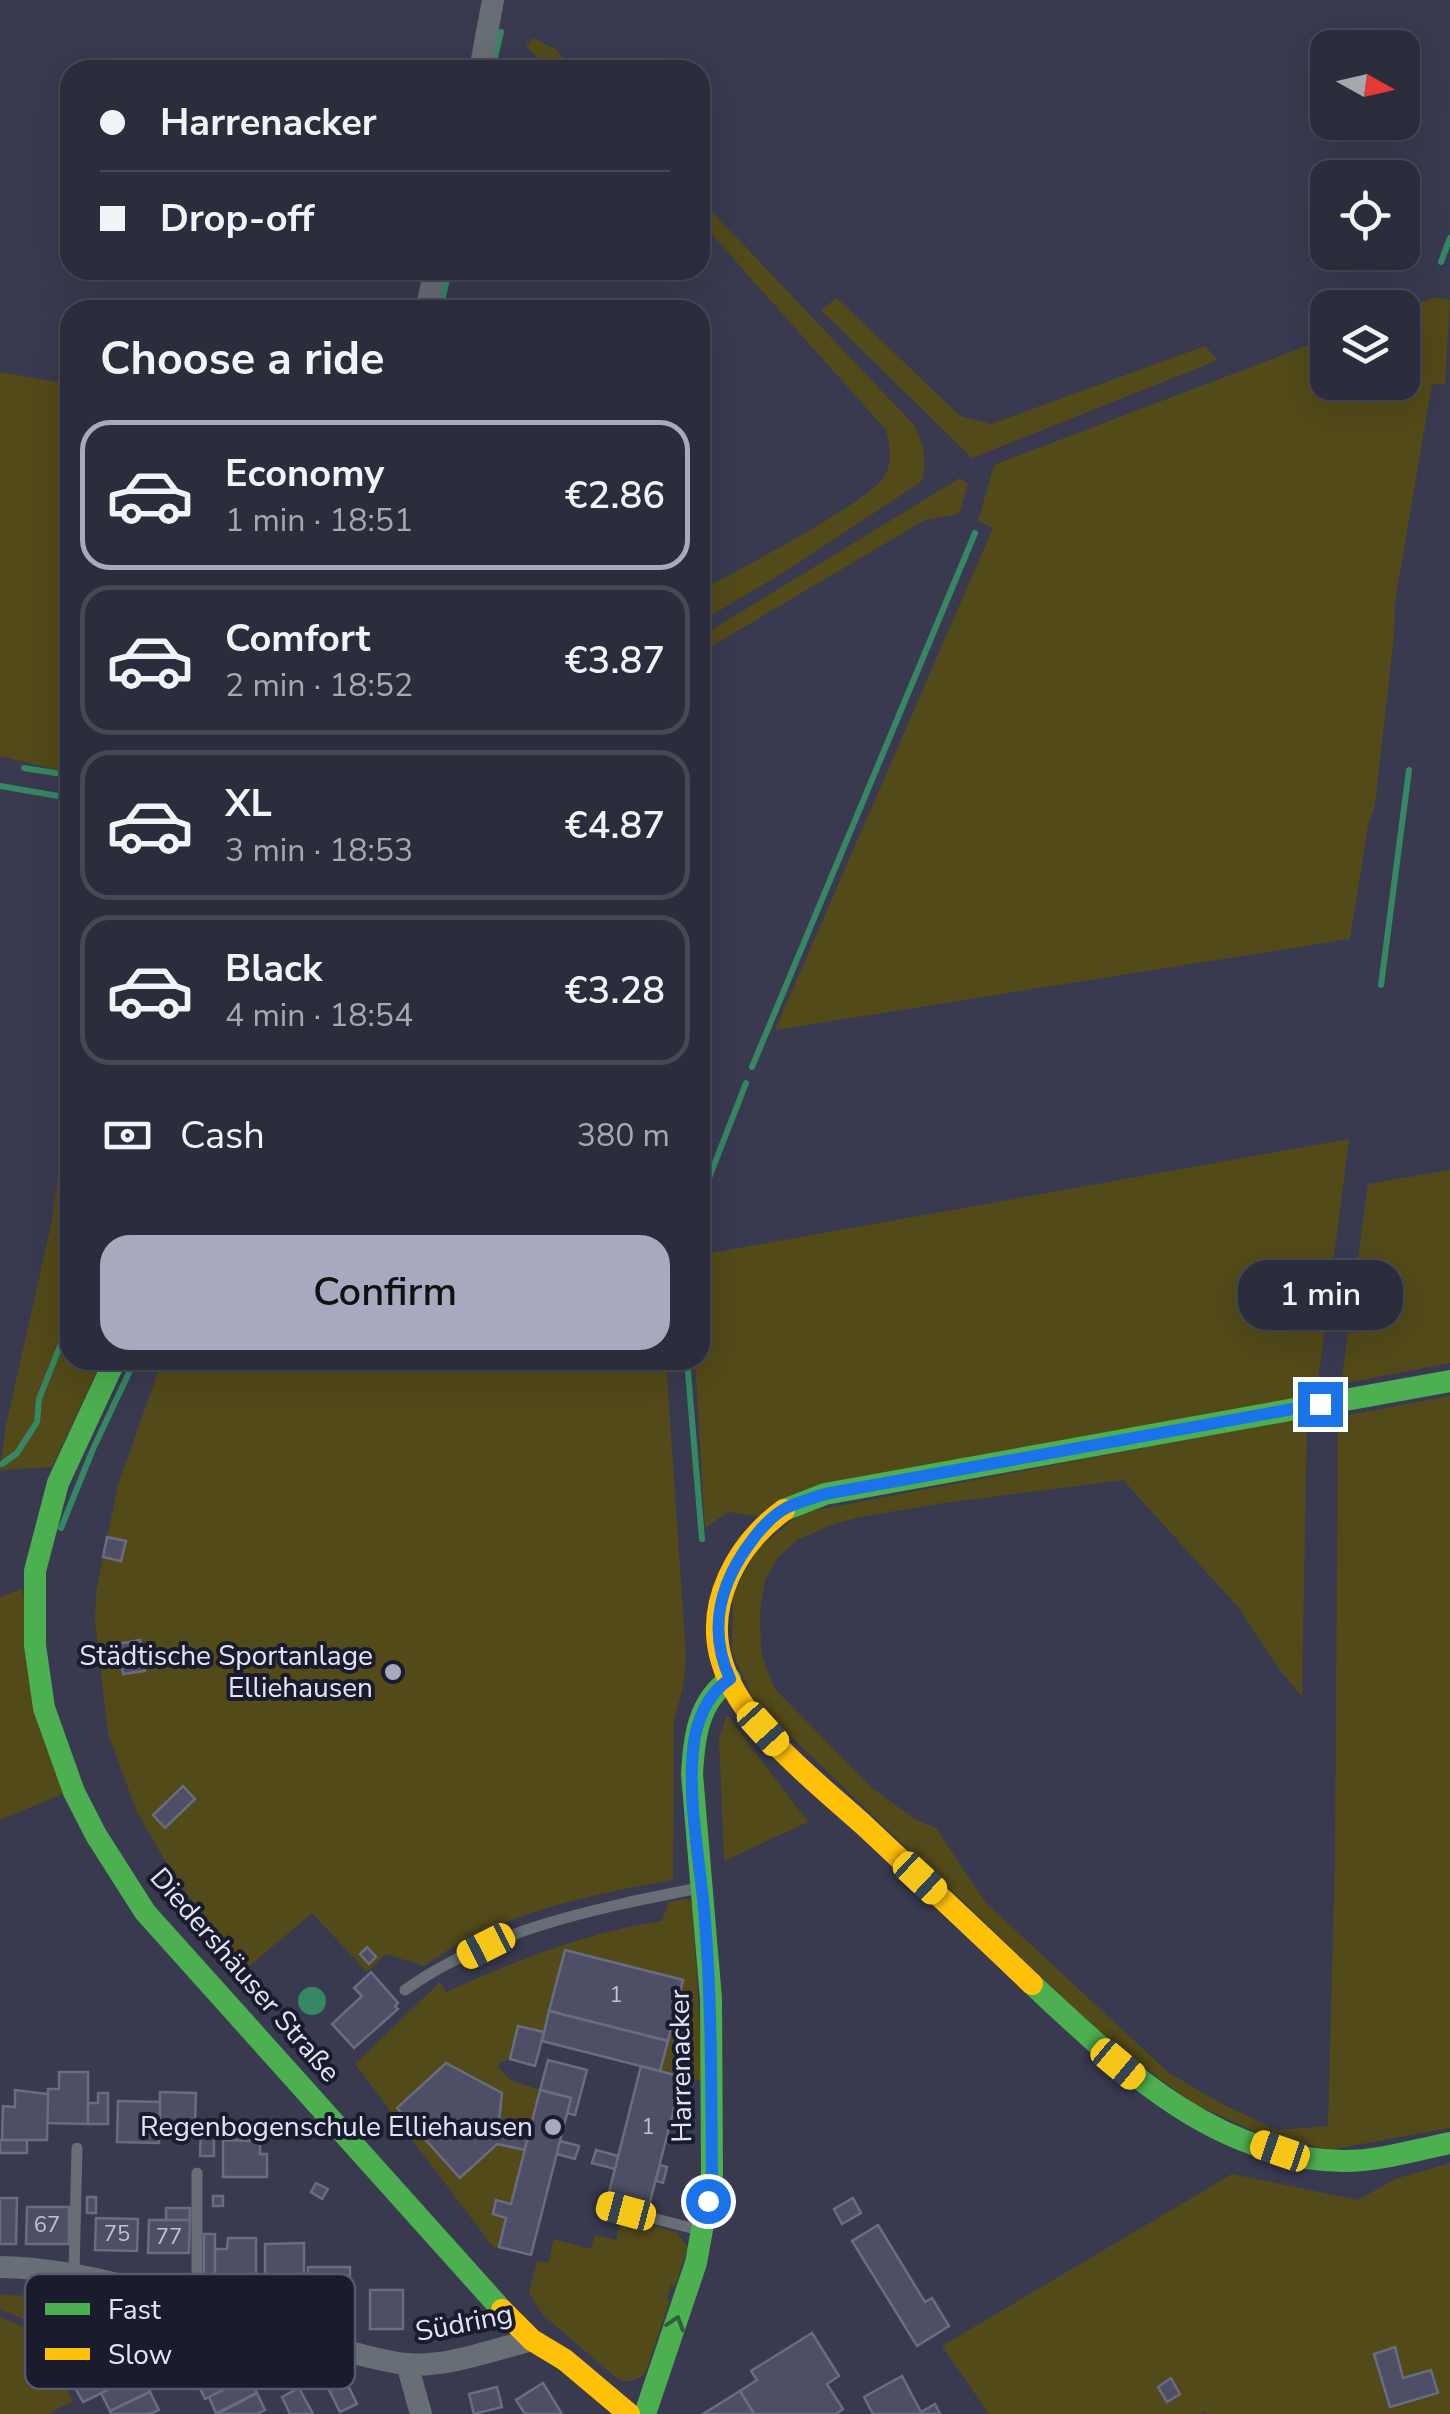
<!DOCTYPE html>
<html lang="en">
<head>
<meta charset="utf-8">
<style>
  :root { --surface:#2b2c3c; --page:#333443; --text:#f1f3f6; --muted:#a6a7af; --line:#474856; --accent:#a7a9be }
  body { margin:0; font-family:"Nunito Sans",sans-serif; background:var(--page); color:var(--text); height:100vh; display:flex; flex-direction:column; font-size:38px; white-space:nowrap }
  * { box-sizing:border-box; margin:0 }
  p { font-size:32px; color:var(--muted) }
  .icon { flex:none; width:55px; height:55px; fill:none; stroke:currentColor; stroke-width:2; stroke-linecap:round; stroke-linejoin:round }
  .map { position:relative; flex:1; overflow:hidden }
  .sheet { position:absolute; left:60px; top:300px; width:650px; height:1070px; display:flex; flex-direction:column; background:var(--surface); border-radius:30px; box-shadow:0 10px 40px #0002,0 0 0 2px var(--line) }
  .sheet>* { flex:none }
  .guide { position:absolute; left:60px; top:60px; width:650px; height:220px; border-radius:30px; box-shadow:0 10px 40px #0002,0 0 0 2px var(--line); display:grid; align-content:center; height:220px; padding:0 40px; background:var(--surface) }
  .needle { width:65px; rotate:98deg }
  .tools { position:absolute; left:1310px; top:30px; display:grid; gap:20px }
  .tools a { display:grid; place-items:center; width:110px; height:110px; border-radius:20px; background:var(--surface); box-shadow:0 10px 40px #0002,0 0 0 2px var(--line); font-size:50px }
  .end { position:absolute; width:45px; height:45px; margin:-22px; border:12px solid #1a73e8; background:#fff; box-shadow:0 0 0 5px #fff }
  .from { border-radius:50% }
  .bubble { position:absolute; height:70px; border-radius:30px; background:var(--surface); box-shadow:0 10px 40px #0002,0 0 0 2px var(--line); font-size:32px; font-weight:600; line-height:70px; text-align:center }
  .car { position:absolute; width:30px; height:60px; margin:-30px -15px; border-radius:12px; box-shadow:0 0 8px 2px #0007; background:linear-gradient(#f5c518 24%,#345 0 40%,#f5c518 0 76%,#345 0 86%,#f5c518 0) }
  .guide b { display:flex; align-items:center; gap:35px; height:95px; font-size:38px }
  .guide b+b { border-top:2px solid var(--line) }
  .guide i { width:25px; height:25px; background:var(--text) }
  ul { padding:0; list-style:none }
  li { display:flex; align-items:center; gap:30px; height:150px; margin:0 20px 15px; padding:0 20px; border:5px solid var(--line); border-radius:30px }
  li div { flex:1 }
  li b { display:block; font-size:38px }
  li em { font-style:normal; font-weight:600 }
  li.on { border-color:var(--accent) }
  li>.icon { width:90px; height:90px; stroke-width:1.5 }
  h2 { padding:0 40px; font-size:45px; line-height:120px }
  .pay { display:flex; align-items:center; gap:25px; height:110px; padding:0 40px; font-size:38px }
  .pay p { margin-inline-start:auto }
  .action { display:flex; gap:20px; margin-top:auto; padding:20px 40px }
  .action a { flex:1; height:115px; border-radius:30px; background:var(--accent); color:#111; font-size:40px; font-weight:600; line-height:115px; text-align:center }
  .map>svg:first-child { display:block }
  .green { fill:#534a19 }
  .water { fill:#358863 }
  .lines { fill:none; stroke-linecap:round; stroke-linejoin:round }
  .stream { stroke:#358863; stroke-width:6 }
  .building { fill:#4e4f66; stroke:#6a6c7f; stroke-width:2.5 }
  .lane { stroke:#686e76; stroke-width:11 }
  .street { stroke:#686e76; stroke-width:22 }
  .fast { stroke:#4caf50; stroke-width:22 }
  .slow { stroke:#ffc107; stroke-width:22 }
  .oneway { stroke:#305e3d }
  .route { stroke:#1a73e8; stroke-width:12 }
  .poi-dot { fill:#a7a9be; stroke:#1a1c2e; stroke-width:4 }
  .labels { text-anchor:middle; dominant-baseline:central; stroke-width:8; stroke-linejoin:round; paint-order:stroke }
  .number-label { font-size:22px; fill:#bdc0d5 }
  .poi-label { font-size:28px; fill:#e2e5fa; stroke:#1a1c2e; text-anchor:end }
  .street-label { font-size:28px; fill:#e2e5fa; stroke:#1a1c2e }
  .key { fill:#1a1c2e; stroke:#56586b; stroke-width:2.5 }
  .key-label { font-size:28px; fill:#e2e5fa }
</style>
</head>
<body>
<div class="map">
<svg width="1450" height="2414" viewBox="0 0 1450 2414">
  <rect width="100%" height="100%" fill="#393a50"/>
  <g class="green">
    <polygon points="533,38 555,49 575,70 550,70 526,46"/>
    <path d="M 700,199 L 914,425 C 924,445 928,460 921,482 L 781,574 L 700,622 L 700,591 C 735,571 870,503 885,475 C 893,460 890,447 886,430 L 700,221 Z"/>
    <polygon points="1435,297 1450,300 1445,384 1432,384 1395,602 1394,636 1375,805 1368,826 1350,939 775,1030 993,528 978,521 994,465 1327,338 1328,382 1402,382 1403,310"/>
    <polygon points="837,298 960,416 991,424 1205,346 1218,360 972,458 821,310"/>
    <polygon points="0,372 70,384 70,773 0,756"/>
    <polygon points="960,478 968,484 959,514 925,520 700,653 700,637"/>
    <polygon points="70,1080 70,1360 102,1360 52,1467 0,1470 6,1425 52,1221"/>
    <polygon points="1349,1139 1316,1397 757,1516 728,1512 705,1528 695,1360 700,1360 700,1255"/>
    <polygon points="1450,1170 1450,1363 1341,1384 1368,1184"/>
    <path d="M 162,1360 L 666,1360 L 686,1657 L 683,1687 L 674,1720 L 673,1880 C 588,1895 495,1914 424,1966 L 386,1954 L 367,1972 L 312,1913 L 247,1968 L 178,1883 L 136,1810 L 108,1733 L 95,1622 L 96,1592 L 118,1485 Z"/>
    <polygon points="1450,1396 1450,2128 1329,2150 1256,2132 1190,2102 1101,2034 755,1702 732,1652 733,1594 757,1550 801,1513 1307,1417 1302,1697 1276,1665 1238,1607 1123,1480 937,1504 860,1517 834,1524 797,1540 779,1556 765,1580 760,1610 761,1652 774,1688 872,1788 916,1820 936,1828 986,1903 1169,2073 1224,2105 1277,2130 1328,2126 1335,1859 1338,1417"/>
    <polygon points="22,1589 65,1793 0,1820 0,1597"/>
    <polygon points="727,1715 808,1822 724,1861 719,1738"/>
    <path d="M 687,1899 L 692,1903 L 703,2080 L 684,2080 L 682,2076 L 660,2071 L 549,2011 L 544,2032 L 518,2026 L 510,2059 L 501,2062 L 498,2067 L 510,2080 L 540,2090 L 511,2204 L 496,2201 L 493,2214 L 506,2218 L 499,2247 L 494,2248 L 355,2064 L 440,1982 L 446,1992 C 516,1961 586,1932 662,1921 L 669,1902 Z"/>
    <polygon points="1450,2163 1450,2414 1207,2414 1205,2411 1201,2414 989,2414 942,2346 1232,2174 1358,2200 1395,2179"/>
    <path d="M 622,2216 L 677,2233 L 688,2247 L 675,2286 L 671,2285 L 667,2299 L 670,2300 L 646,2371 C 639,2380 630,2383 619,2380 L 543,2315 L 529,2293 L 537,2261 L 548,2263 L 554,2239 L 591,2249 L 595,2235 L 616,2240 Z"/>
    <polygon points="109,2293 131,2300 61,2335 0,2309 0,2295 39,2296 106,2307"/>
    <polygon points="0,2317 40,2334 73,2401 48,2414 0,2414"/>
  </g>
  <circle class="water" cx="312" cy="2001" r="14"/>
  <g class="lines">
    <g class="stream">
      <polyline points="492,70 501,32"/>
      <polyline points="1441,262 1450,238"/>
      <polyline points="440,310 449,270"/>
      <polyline points="24,768 68,775"/>
      <polyline points="0,786 70,798"/>
      <polyline points="1381,985 1409,770"/>
      <polyline points="752,1067 975,533"/>
      <polyline points="700,1201 746,1083"/>
      <polyline points="687,1360 702,1539"/>
      <polyline points="2,1464 17,1453 37,1422 39,1399 70,1321"/>
      <polyline points="61,1528 93,1449 135,1360"/>
    </g>
  </g>
  <g class="building">
    <polygon points="107,1537 126,1541 121,1561 103,1557"/>
    <polygon points="140,1640 145,1671 123,1674 118,1644"/>
    <polygon points="183,1786 195,1799 165,1828 153,1815"/>
    <polygon points="367,1947 376,1957 369,1964 360,1954"/>
    <polygon points="565,1950 683,1980 668,2041 549,2011"/>
    <polygon points="371,1972 398,2003 395,2006 398,2009 354,2048 332,2024 362,1996 354,1988"/>
    <polygon points="549,2011 668,2041 660,2071 542,2041"/>
    <polygon points="518,2026 544,2032 535,2066 510,2059"/>
    <polygon points="548,2060 587,2070 575,2115 567,2113 571,2098 540,2090"/>
    <polygon points="446,2063 502,2093 499,2121 530,2129 525,2150 497,2144 460,2178 397,2108"/>
    <polygon points="641,2066 682,2077 649,2206 608,2196"/>
    <polygon points="59,2072 88,2072 88,2124 47,2123 48,2089 59,2089"/>
    <polygon points="15,2090 48,2094 47,2140 2,2140 3,2106 15,2107"/>
    <polygon points="540,2090 571,2098 531,2255 499,2247 506,2218 493,2214 496,2200 511,2204"/>
    <polygon points="160,2092 196,2093 195,2123 201,2123 200,2138 159,2137"/>
    <polygon points="98,2093 108,2093 108,2124 88,2124 88,2103 98,2103"/>
    <polygon points="118,2101 160,2102 159,2143 117,2142"/>
    <polygon points="201,2123 214,2124 214,2156 200,2156"/>
    <polygon points="223,2124 260,2124 260,2141 223,2140"/>
    <rect x="0" y="2140" width="27" height="13"/>
    <polygon points="223,2140 260,2141 260,2154 267,2154 267,2177 223,2177"/>
    <polygon points="560,2141 579,2146 575,2159 557,2154"/>
    <polygon points="596,2150 618,2156 615,2169 592,2163"/>
    <polygon points="660,2165 667,2167 663,2183 656,2181"/>
    <polygon points="316,2183 328,2189 322,2199 311,2192"/>
    <rect x="213" y="2196" width="10" height="10"/>
    <rect x="87" y="2197" width="9" height="16"/>
    <polygon points="0,2198 17,2198 16,2244 0,2244"/>
    <polygon points="853,2198 861,2213 842,2224 834,2209"/>
    <polygon points="27,2207 69,2207 69,2244 26,2244"/>
    <rect x="166" y="2208" width="24" height="12"/>
    <polygon points="96,2218 138,2219 137,2251 95,2250"/>
    <polygon points="149,2220 190,2220 189,2253 148,2253"/>
    <polygon points="878,2225 925,2302 932,2298 949,2326 917,2346 852,2241"/>
    <polygon points="204,2234 215,2234 215,2279 204,2278"/>
    <polygon points="228,2238 256,2238 256,2285 215,2284 215,2249 227,2249"/>
    <polygon points="304,2243 304,2283 265,2283 265,2244"/>
    <rect x="308" y="2267" width="42" height="31"/>
    <rect x="370" y="2290" width="33" height="39"/>
    <polygon points="812,2333 839,2376 827,2384 843,2409 836,2414 754,2414 740,2391 757,2380 751,2371"/>
    <polygon points="1395,2347 1403,2378 1431,2370 1438,2393 1390,2407 1374,2354"/>
    <polygon points="136,2355 145,2372 83,2402 74,2386"/>
    <polygon points="239,2362 247,2378 205,2399 197,2382"/>
    <polygon points="141,2374 150,2392 110,2411 101,2393"/>
    <polygon points="902,2376 921,2412 935,2404 940,2414 873,2414 864,2397"/>
    <polygon points="249,2377 257,2393 216,2413 209,2397"/>
    <polygon points="344,2377 357,2404 340,2412 327,2386"/>
    <polygon points="1171,2378 1180,2394 1167,2402 1158,2387"/>
    <polygon points="543,2383 562,2414 525,2414 516,2400"/>
    <polygon points="497,2387 502,2407 474,2414 469,2394"/>
    <polygon points="299,2388 313,2414 290,2414 282,2397"/>
    <polygon points="740,2391 754,2414 703,2414"/>
    <polygon points="150,2392 159,2410 150,2414 111,2414 110,2411"/>
    <polygon points="257,2393 265,2410 257,2414 217,2414"/>
  </g>
  <g class="lines">
    <g class="lane">
      <path d="M 405,1990 C 490,1929 598,1908 699,1888"/>
      <polyline points="602,2205 703,2231"/>
      <polyline points="74,2274 77,2148"/>
      <polyline points="189,2307 197,2282 197,2173"/>
    </g>
    <g class="street">
      <polyline points="480,70 493,0"/>
      <polyline points="426,310 435,270"/>
      <path d="M 0,2267 C 122,2269 235,2328 353,2353 C 370,2357 388,2362 405,2364 C 446,2368 492,2350 532,2340"/>
      <polyline points="407,2364 421,2414"/>
    </g>
    <g class="fast">
      <polyline points="115,1360 58,1483 35,1571 35,1645 44,1708 74,1792 96,1835 145,1912 502,2310"/>
      <polyline points="784,1510 825,1494 1450,1381"/>
      <path d="M 1032,1984 C 1120,2066 1215,2160 1344,2161 C 1380,2161 1415,2150 1450,2143"/>
      <path d="M 645,2414 L 696,2263 L 712,2174 L 711,1999 L 692,1774 C 694,1737 698,1702 730,1679"/>
    </g>
    <g class="slow">
      <path d="M 784,1510 C 737,1544 704,1604 722,1662 C 741,1726 818,1783 866,1827 C 921,1879 977,1931 1032,1984"/>
      <polyline points="502,2310 532,2340 565,2360 629,2414"/>
    </g>
  </g>
  <defs><path id="oneway-chevron" d="M-2-3.5L2.5 0L-2 3.5" fill="none" stroke-width="1.6" stroke-linecap="round" stroke-linejoin="round" transform="scale(2.5)"/></defs>
  <use class="oneway" href="#oneway-chevron" transform="translate(676 2323) rotate(-73)"/>
  <g class="lines">
    <path class="route" d="M 708,2201 L 712,2175 C 711,2090 712,2006 705,1921 C 701,1864 685,1793 695,1736 C 700,1713 710,1692 730,1679 C 707,1628 720,1582 753,1539 C 762,1527 774,1514 788,1507 C 799,1502 813,1498 825,1494 L 1320,1404"/>
  </g>
  <g class="poi-dot">
    <circle cx="393" cy="1672" r="10"/>
    <circle cx="553" cy="2127" r="10"/>
  </g>
  <g class="labels">
    <g class="number-label">
      <text x="616" y="1995">1</text>
      <text x="648" y="2127">1</text>
      <text x="47" y="2225">67</text>
      <text x="117" y="2234">75</text>
      <text x="169" y="2237">77</text>
    </g>
    <g class="poi-label">
      <text x="373" y="1656">Städtische Sportanlage<tspan x="373" dy="32">Elliehausen</tspan></text>
      <text x="533" y="2127">Regenbogenschule Elliehausen</text>
    </g>
    <g class="street-label">
      <text transform="translate(245 1975) rotate(49)">Diedershäuser Straße</text>
      <text transform="translate(681 2066) rotate(-91)">Harrenacker</text>
      <text transform="translate(464 2323) rotate(-11)">Südring</text>
    </g>
  </g>
  <rect x="25" y="2274" width="330" height="115" rx="15" class="key"/>
  <rect x="45" y="2303" width="45" height="12" fill="#4caf50"/>
  <rect x="45" y="2348" width="45" height="12" fill="#ffc107"/>
  <g class="key-label">
    <text x="108" y="2319">Fast</text>
    <text x="108" y="2364">Slow</text>
  </g>
</svg>
<div class="tools">
<a><svg class="needle" viewBox="-14 -14 28 28"><path d="M0-13l5 13h-10z" fill="#e53935"/><path d="M0 13l5-13h-10z" fill="#a6a7af"/></svg></a>
<a><svg class="icon" aria-label="locate" viewBox="0 0 24 24"><circle cx="12" cy="12" r="6"/><path d="M12 2v4M12 18v4M2 12h4M18 12h4"/></svg></a>
<a><svg class="icon" aria-label="layers" viewBox="0 0 24 24"><path d="M12 4l9 5-9 5-9-5zM3 14l9 5 9-5"/></svg></a>
</div>
<i class="end from" style="left:708px;top:2201px"></i>
<i class="end" style="left:1320px;top:1404px"></i>
<div class="bubble" style="left:1238px;top:1260px;width:165px">1 min</div>
<i class="car" style="left:763px;top:1729px;rotate:138deg"></i>
<i class="car" style="left:920px;top:1878px;rotate:133deg"></i>
<i class="car" style="left:486px;top:1946px;rotate:243deg"></i>
<i class="car" style="left:1118px;top:2064px;rotate:130deg"></i>
<i class="car" style="left:1280px;top:2151px;rotate:289deg"></i>
<i class="car" style="left:626px;top:2211px;rotate:285deg"></i>
<div class="guide">
<b><i class="from"></i>Harrenacker</b>
<b><i></i>Drop-off</b>
</div>
<section class="sheet">
<h2>Choose a ride</h2>
<ul>
<li class="on"><svg class="icon" aria-label="car" viewBox="0 0 24 24"><path d="M5 17H2v-5l4-1 3-4h7l3 4 3 1v5h-3M9 17h6M6 11h13"/><circle cx="7" cy="17" r="2"/><circle cx="17" cy="17" r="2"/></svg><div><b>Economy</b><p>1 min · 18:51</p></div><em>€2.86</em></li>
<li><svg class="icon" aria-label="car" viewBox="0 0 24 24"><path d="M5 17H2v-5l4-1 3-4h7l3 4 3 1v5h-3M9 17h6M6 11h13"/><circle cx="7" cy="17" r="2"/><circle cx="17" cy="17" r="2"/></svg><div><b>Comfort</b><p>2 min · 18:52</p></div><em>€3.87</em></li>
<li><svg class="icon" aria-label="car" viewBox="0 0 24 24"><path d="M5 17H2v-5l4-1 3-4h7l3 4 3 1v5h-3M9 17h6M6 11h13"/><circle cx="7" cy="17" r="2"/><circle cx="17" cy="17" r="2"/></svg><div><b>XL</b><p>3 min · 18:53</p></div><em>€4.87</em></li>
<li><svg class="icon" aria-label="car" viewBox="0 0 24 24"><path d="M5 17H2v-5l4-1 3-4h7l3 4 3 1v5h-3M9 17h6M6 11h13"/><circle cx="7" cy="17" r="2"/><circle cx="17" cy="17" r="2"/></svg><div><b>Black</b><p>4 min · 18:54</p></div><em>€3.28</em></li>
</ul>
<div class="pay"><svg class="icon" aria-label="cash" viewBox="0 0 24 24"><path d="M3 7h18v10H3z"/><circle cx="12" cy="12" r="2"/></svg>Cash<p>380 m</p></div>
<div class="action"><a>Confirm</a></div>
</section>
</div>
</body>
</html>
